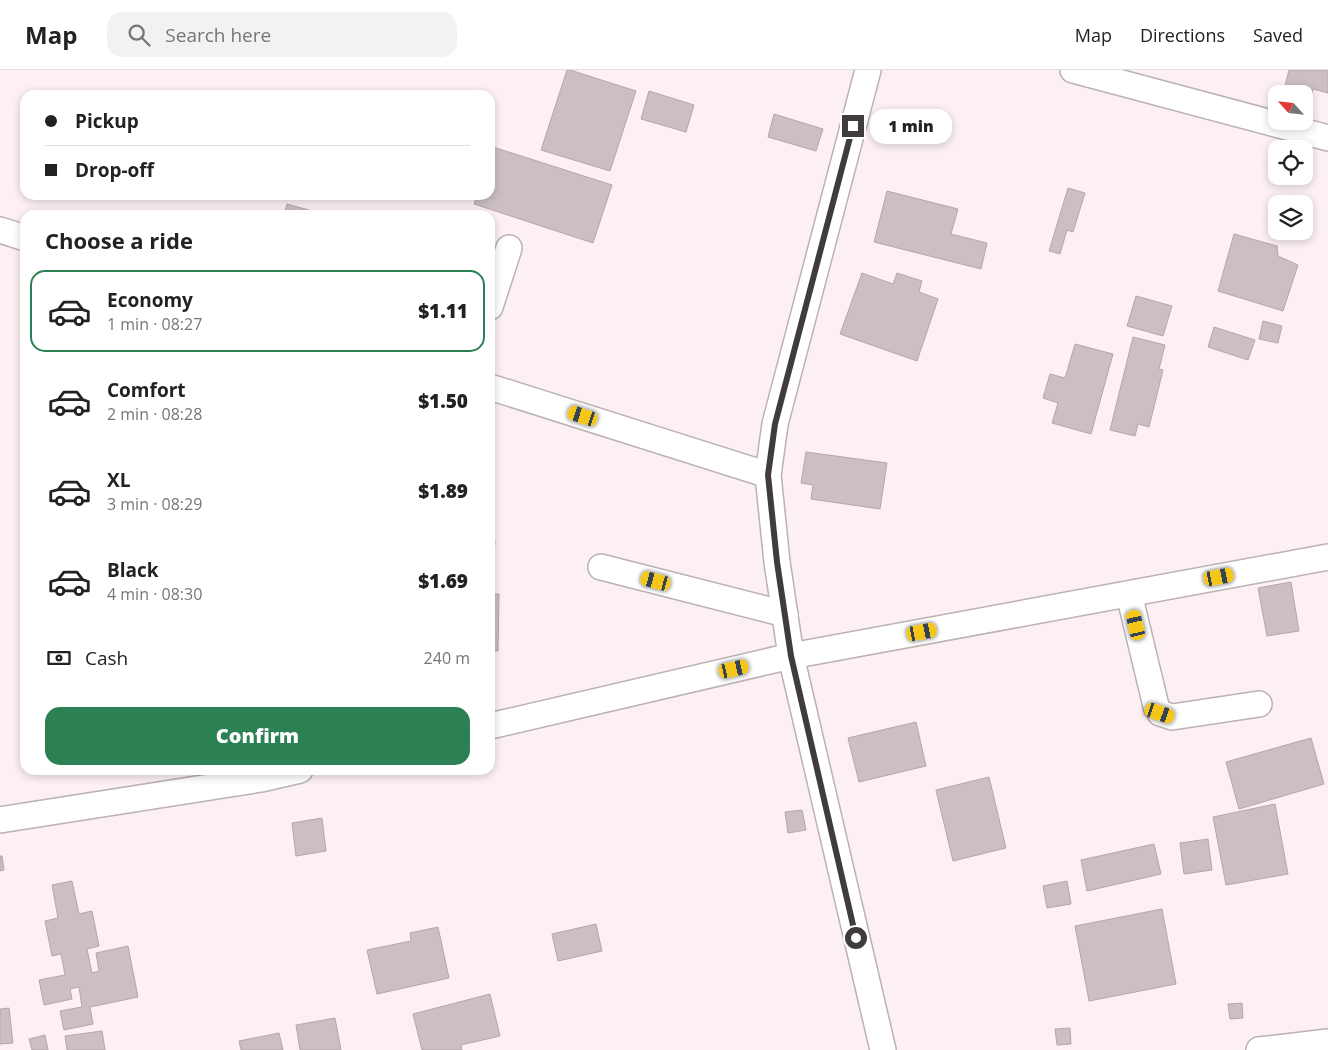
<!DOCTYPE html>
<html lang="en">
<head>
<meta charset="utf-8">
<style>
  :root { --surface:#fff; --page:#f2f2f2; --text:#222; --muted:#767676; --line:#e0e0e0; --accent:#2c8154 }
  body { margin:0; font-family:"Open Sans",sans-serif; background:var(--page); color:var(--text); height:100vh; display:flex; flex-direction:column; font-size:19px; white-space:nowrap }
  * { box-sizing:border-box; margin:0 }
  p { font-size:16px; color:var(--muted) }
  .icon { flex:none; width:28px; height:28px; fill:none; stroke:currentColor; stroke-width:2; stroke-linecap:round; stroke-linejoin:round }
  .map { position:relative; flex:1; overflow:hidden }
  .side { position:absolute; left:20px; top:140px; width:475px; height:565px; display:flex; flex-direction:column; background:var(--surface); border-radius:15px; box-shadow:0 2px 8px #0003 }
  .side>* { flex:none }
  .banner { position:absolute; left:20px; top:20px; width:475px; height:110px; border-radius:15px; box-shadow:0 2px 8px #0003; display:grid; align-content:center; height:110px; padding:0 25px; background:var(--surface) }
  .needle { width:32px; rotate:297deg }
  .buttons { position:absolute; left:1268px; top:15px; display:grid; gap:10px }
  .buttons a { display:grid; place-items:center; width:45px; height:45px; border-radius:10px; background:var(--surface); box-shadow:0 2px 8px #0003; font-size:25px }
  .end { position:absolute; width:22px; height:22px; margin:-11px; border:6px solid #403b3c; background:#fff; box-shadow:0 0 0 2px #fff }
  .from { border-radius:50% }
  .bubble { position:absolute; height:35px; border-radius:15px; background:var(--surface); box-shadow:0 2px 8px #0003; font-size:16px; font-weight:800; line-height:35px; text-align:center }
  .car { position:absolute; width:15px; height:30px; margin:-15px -8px; border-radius:6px; box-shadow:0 0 4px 1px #0007; background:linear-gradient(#f5c518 24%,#345 0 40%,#f5c518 0 76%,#345 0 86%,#f5c518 0) }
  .banner b { display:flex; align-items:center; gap:18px; height:48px; font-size:19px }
  .banner b+b { border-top:1px solid var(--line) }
  .banner i { width:12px; height:12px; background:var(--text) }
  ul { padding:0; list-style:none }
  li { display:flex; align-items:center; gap:15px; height:82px; margin:0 10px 8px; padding:0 15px; border:2px solid transparent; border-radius:15px }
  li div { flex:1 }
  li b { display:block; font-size:19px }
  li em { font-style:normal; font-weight:800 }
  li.active { border-color:var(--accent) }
  li>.icon { width:45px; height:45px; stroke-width:1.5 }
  h2 { padding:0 25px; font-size:22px; line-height:60px }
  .pay { display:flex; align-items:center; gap:12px; height:55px; padding:0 25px; font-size:19px }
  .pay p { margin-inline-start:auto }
  .primary-button { display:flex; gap:10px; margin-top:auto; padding:10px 25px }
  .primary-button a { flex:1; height:58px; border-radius:15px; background:var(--accent); color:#fff; font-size:20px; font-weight:800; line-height:58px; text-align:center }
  header { display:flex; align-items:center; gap:30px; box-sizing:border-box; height:70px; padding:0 25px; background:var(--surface); border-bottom:1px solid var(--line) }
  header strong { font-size:24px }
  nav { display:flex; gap:28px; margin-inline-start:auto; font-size:18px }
  .search { width:350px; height:45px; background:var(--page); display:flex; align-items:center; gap:12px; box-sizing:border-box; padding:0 18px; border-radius:15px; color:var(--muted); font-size:19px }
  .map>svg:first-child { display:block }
  .building { fill:#cbbfc1; stroke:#b3a7a9 }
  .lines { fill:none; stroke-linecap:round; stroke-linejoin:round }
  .minor-casing { stroke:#bcb1b3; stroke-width:28 }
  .minor { stroke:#fff; stroke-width:25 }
  .route { stroke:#403b3c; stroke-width:6 }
</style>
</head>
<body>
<header>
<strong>Map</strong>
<div class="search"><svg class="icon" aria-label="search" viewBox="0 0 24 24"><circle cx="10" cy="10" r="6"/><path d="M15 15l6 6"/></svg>Search here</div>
<nav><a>Map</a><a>Directions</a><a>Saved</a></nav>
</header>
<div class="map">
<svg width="1328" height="980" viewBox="0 0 1328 980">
  <rect width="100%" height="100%" fill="#fcf0f2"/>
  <g class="building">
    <polygon points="567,0 570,0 636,21 610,101 541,80"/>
    <polygon points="1289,0 1328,0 1328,23 1313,19 1310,32 1304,31 1304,24 1283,24"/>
    <polygon points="649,21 694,35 686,62 641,49"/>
    <polygon points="774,44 823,59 816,81 768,67"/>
    <polygon points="493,77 612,115 593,173 474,134 477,125 490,125 490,85"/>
    <polygon points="1068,118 1085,123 1073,162 1067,160 1060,184 1049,181"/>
    <polygon points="887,121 958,139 951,164 987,173 981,199 874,172"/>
    <polygon points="287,134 309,140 308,145 284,145"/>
    <polygon points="1234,164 1277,176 1278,186 1298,195 1283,241 1218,221"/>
    <polygon points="862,203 893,214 897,203 922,211 919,222 938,229 917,291 840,264"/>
    <polygon points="1136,226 1172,236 1163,266 1127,256"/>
    <polygon points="1263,251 1282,256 1278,273 1259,269"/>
    <polygon points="1214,257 1255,270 1248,290 1208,277"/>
    <polygon points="1133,267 1165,275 1159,299 1163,300 1149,357 1138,354 1135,366 1110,360"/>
    <polygon points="1075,274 1113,284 1091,364 1052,353 1058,333 1043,328 1050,304 1065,308"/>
    <polygon points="806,382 887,393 880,439 811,429 813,415 801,413"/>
    <polygon points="490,470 495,470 492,519 490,519"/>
    <polygon points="1291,512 1299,561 1267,566 1258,518"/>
    <polygon points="490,524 499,524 498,581 490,581"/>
    <polygon points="916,652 926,696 859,712 848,668"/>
    <polygon points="1311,668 1324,714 1239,739 1226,692"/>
    <polygon points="989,707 1006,778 953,791 936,720"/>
    <polygon points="1275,734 1288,804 1226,815 1213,747"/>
    <polygon points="802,740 806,760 788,763 785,742"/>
    <polygon points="322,748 326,781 296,786 292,753"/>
    <polygon points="1208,769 1212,800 1184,804 1180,773"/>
    <polygon points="1154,774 1161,804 1087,821 1081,790"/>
    <polygon points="0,786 2,786 4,800 0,801"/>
    <polygon points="72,811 79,844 92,841 99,876 87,879 92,903 99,901 96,883 128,876 138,927 90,937 93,954 64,960 60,941 82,937 79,917 70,919 72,929 44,935 39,910 65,905 61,884 52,886 45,851 58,848 52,815"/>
    <polygon points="1067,811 1071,834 1047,838 1043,816"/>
    <polygon points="1162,839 1176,914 1089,931 1075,856"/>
    <polygon points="596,854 602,881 558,891 552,864"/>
    <polygon points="438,857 449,908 377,924 367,880 411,871 410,863"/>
    <polygon points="490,924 500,966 461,975 462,980 422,980 413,944"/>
    <polygon points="1242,933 1243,948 1230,949 1228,934"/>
    <polygon points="9,938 13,973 0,974 0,939"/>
    <polygon points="335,948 341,980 300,980 296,955"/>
    <polygon points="1070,958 1071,974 1057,975 1055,959"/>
    <polygon points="102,961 105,980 67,980 65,966"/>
    <polygon points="279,963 283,980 241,980 239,971"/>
    <polygon points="45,965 48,980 32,980 29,969"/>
  </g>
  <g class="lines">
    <g class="minor-casing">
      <g id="minor">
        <polyline points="868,0 775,354 768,405 777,492 791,586 883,980"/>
        <polyline points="1073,0 1328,68"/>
        <polyline points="0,160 25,168"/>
        <polyline points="490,237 509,178"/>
        <polyline points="490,317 768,405"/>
        <polyline points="601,497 785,544"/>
        <polyline points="1129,524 1156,636 1160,643 1172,647 1259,634"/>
        <polyline points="490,656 791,586 1328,487"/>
        <polyline points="0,750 261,709 300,700"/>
        <polyline points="1259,980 1328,972"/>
      </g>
    </g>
    <use href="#minor" class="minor"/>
  </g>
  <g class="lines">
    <polyline class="route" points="853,56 775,354 768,405 777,492 791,586 856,868"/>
  </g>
</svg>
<div class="buttons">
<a><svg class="needle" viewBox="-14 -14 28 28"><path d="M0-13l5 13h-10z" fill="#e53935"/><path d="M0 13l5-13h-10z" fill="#767676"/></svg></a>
<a><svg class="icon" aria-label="locate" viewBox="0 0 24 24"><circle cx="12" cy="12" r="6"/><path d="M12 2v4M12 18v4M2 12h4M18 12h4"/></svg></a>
<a><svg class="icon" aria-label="layers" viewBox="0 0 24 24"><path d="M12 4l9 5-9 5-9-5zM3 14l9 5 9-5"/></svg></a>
</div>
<i class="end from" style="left:856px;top:868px"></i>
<i class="end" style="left:853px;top:56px"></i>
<div class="bubble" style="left:870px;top:39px;width:82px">1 min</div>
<i class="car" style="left:583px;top:346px;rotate:288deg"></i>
<i class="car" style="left:1219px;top:507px;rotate:79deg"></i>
<i class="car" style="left:656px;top:511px;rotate:285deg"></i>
<i class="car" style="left:1136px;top:555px;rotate:347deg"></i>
<i class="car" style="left:922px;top:562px;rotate:79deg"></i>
<i class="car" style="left:734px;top:599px;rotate:77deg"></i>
<i class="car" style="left:1160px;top:643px;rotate:109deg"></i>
<div class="banner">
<b><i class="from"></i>Pickup</b>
<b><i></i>Drop-off</b>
</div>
<section class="side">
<h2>Choose a ride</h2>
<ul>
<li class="active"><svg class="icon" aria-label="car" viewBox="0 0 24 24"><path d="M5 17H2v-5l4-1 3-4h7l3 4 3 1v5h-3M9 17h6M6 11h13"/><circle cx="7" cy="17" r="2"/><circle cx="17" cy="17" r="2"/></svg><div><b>Economy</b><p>1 min · 08:27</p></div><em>$1.11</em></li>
<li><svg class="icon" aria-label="car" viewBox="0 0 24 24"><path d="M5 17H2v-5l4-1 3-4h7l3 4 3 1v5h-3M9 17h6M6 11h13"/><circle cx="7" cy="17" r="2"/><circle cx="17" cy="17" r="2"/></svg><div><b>Comfort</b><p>2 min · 08:28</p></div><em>$1.50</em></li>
<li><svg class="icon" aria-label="car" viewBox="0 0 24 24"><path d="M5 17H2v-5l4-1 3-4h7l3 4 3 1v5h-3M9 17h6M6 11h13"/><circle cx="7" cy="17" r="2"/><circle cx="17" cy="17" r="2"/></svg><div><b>XL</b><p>3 min · 08:29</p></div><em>$1.89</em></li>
<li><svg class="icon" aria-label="car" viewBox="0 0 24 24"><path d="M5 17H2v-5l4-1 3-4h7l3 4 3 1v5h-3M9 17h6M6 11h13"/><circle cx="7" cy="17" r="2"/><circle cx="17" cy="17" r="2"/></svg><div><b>Black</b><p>4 min · 08:30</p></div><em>$1.69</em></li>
</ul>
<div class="pay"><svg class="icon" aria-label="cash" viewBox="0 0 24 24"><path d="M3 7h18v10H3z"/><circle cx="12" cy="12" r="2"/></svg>Cash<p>240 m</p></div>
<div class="primary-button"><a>Confirm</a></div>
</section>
</div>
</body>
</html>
